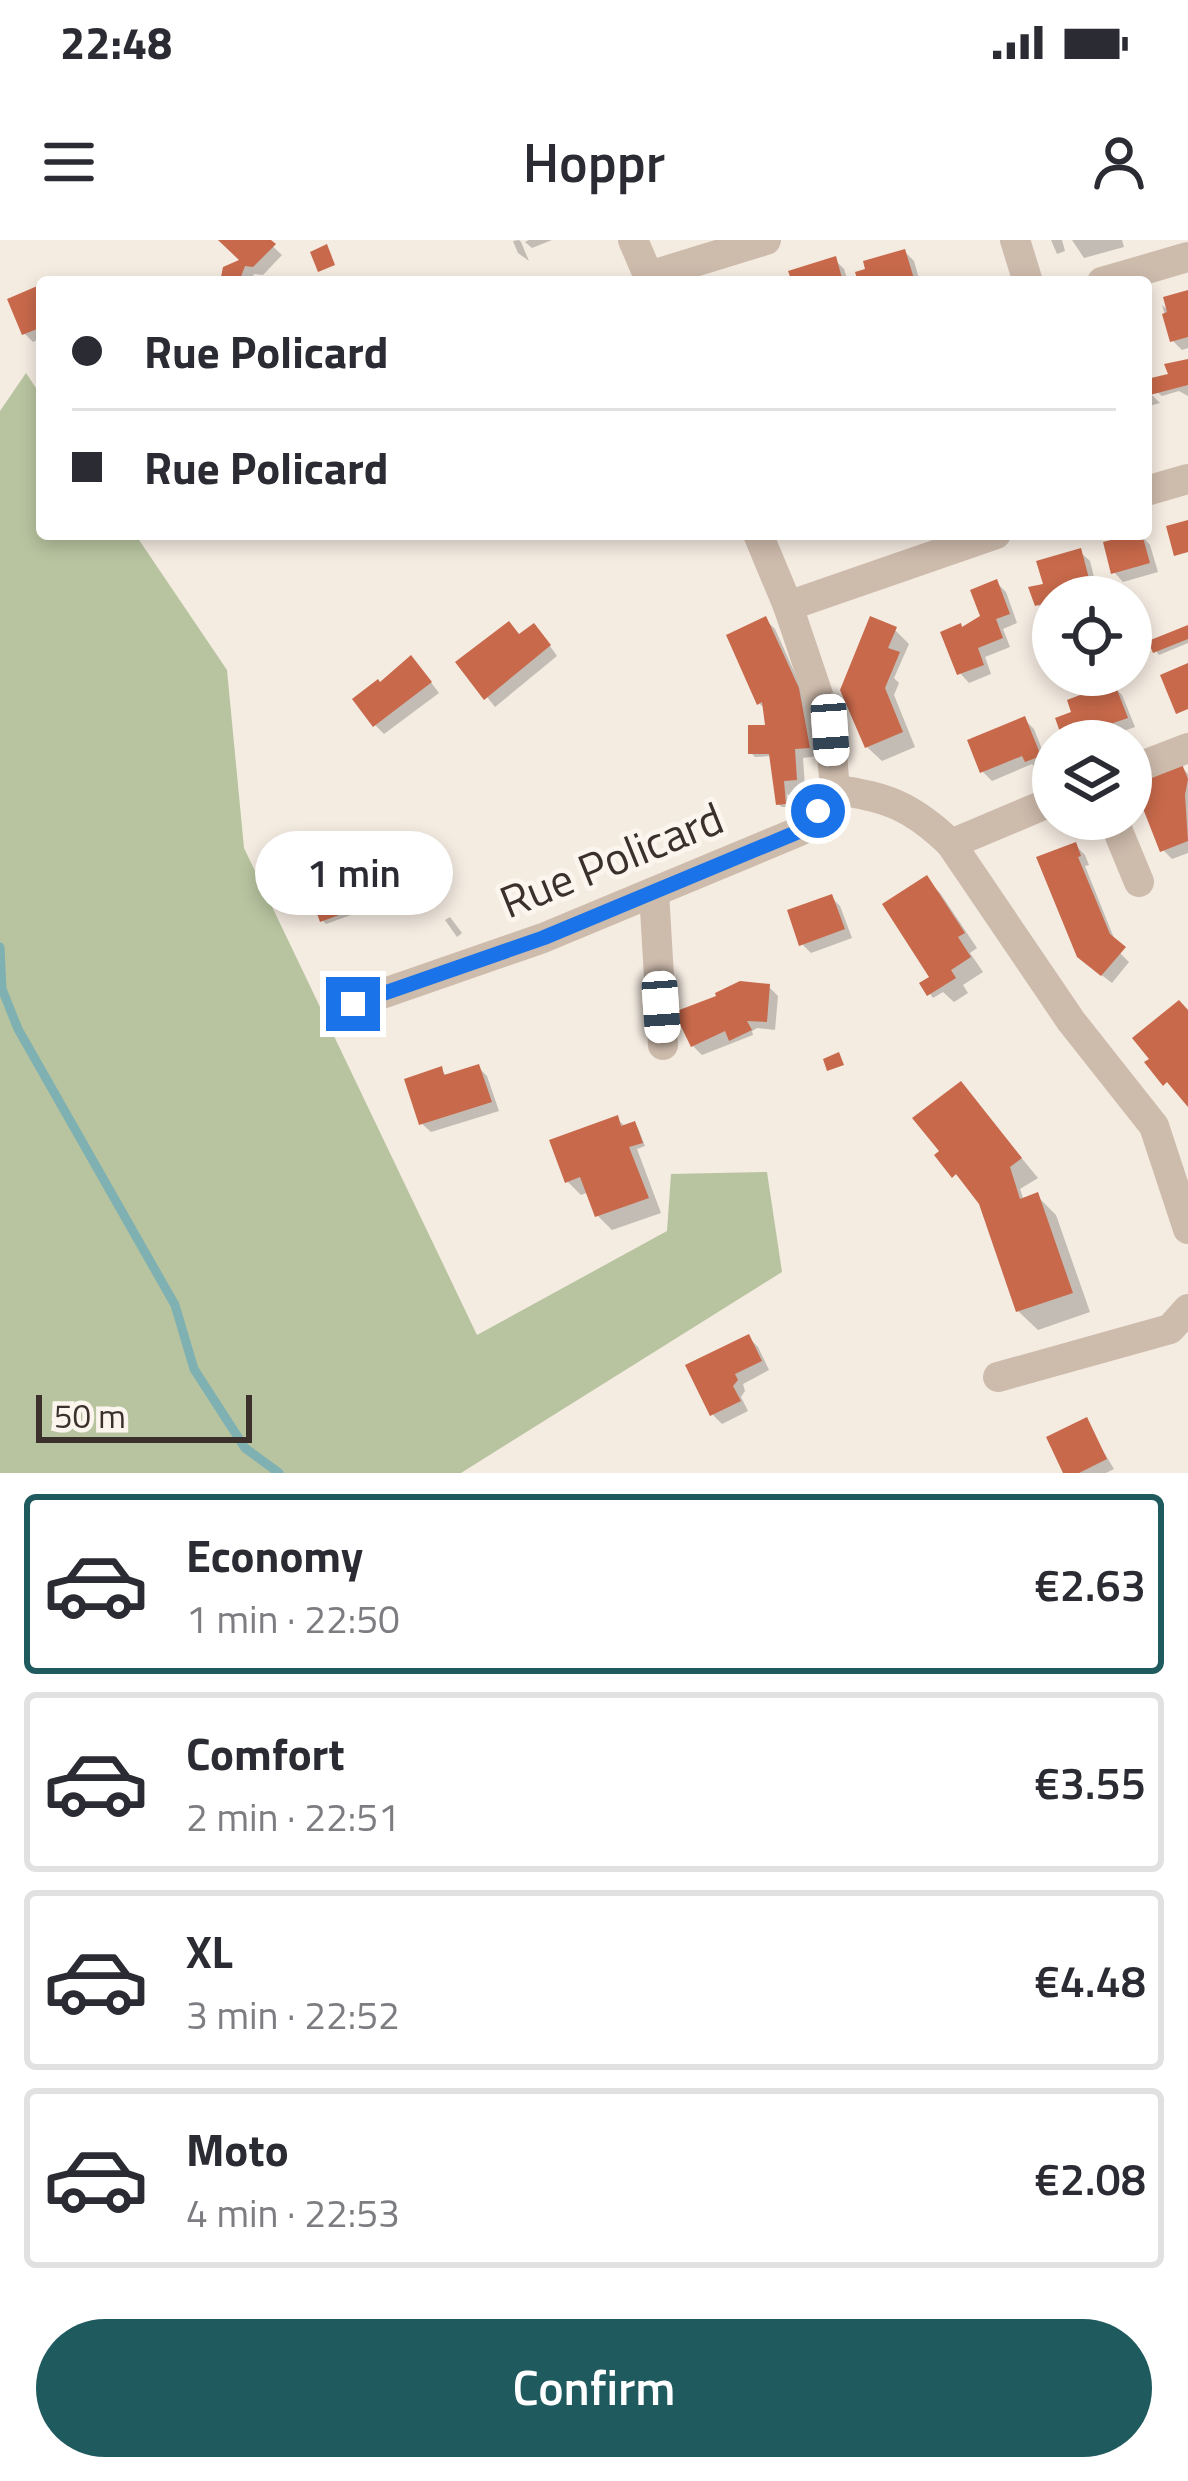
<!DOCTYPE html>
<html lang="en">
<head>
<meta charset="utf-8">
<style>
  :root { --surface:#fff; --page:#f7f7f7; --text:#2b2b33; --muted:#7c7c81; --line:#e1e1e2; --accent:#1f5a5e }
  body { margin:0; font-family:"Titillium Web",sans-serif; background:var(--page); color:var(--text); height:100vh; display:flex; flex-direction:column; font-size:45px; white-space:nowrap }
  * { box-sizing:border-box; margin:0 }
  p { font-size:39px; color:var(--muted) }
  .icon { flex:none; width:66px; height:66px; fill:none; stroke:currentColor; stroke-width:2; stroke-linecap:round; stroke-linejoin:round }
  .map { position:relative; height:1233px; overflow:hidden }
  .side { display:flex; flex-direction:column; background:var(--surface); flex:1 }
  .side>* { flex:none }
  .guide { position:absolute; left:36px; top:36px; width:1116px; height:264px; border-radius:12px; box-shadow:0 6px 18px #0003; display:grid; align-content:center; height:264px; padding:0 36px; background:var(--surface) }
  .buttons { position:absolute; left:1032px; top:336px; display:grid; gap:24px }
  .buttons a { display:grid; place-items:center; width:120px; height:120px; border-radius:50%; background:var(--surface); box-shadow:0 6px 18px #0003; font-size:60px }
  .scale { position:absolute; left:36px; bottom:30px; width:216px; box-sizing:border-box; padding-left:12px; border:6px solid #3b302b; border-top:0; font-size:33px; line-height:42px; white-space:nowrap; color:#3b302b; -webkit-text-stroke:9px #fbf5ee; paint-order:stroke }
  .end { position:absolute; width:54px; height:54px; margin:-27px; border:15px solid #1a73e8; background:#fff; box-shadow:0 0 0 6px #fff }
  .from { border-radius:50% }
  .bubble { position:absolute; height:84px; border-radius:42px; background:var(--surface); box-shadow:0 6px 18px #0003; font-size:39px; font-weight:600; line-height:84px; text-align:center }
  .car { position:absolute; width:36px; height:72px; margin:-36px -18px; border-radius:15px; box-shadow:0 0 9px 3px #0007; background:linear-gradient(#fff 24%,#345 0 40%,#fff 0 76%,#345 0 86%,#fff 0) }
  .guide b { display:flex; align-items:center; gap:42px; height:114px; font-size:45px }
  .guide b+b { border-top:3px solid var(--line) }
  .guide i { width:30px; height:30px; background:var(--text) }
  ul { padding:21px 0 0; list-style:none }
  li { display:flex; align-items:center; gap:36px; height:180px; margin:0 24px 18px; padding:0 12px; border:6px solid var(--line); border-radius:12px }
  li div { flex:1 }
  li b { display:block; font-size:45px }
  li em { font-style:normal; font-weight:600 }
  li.selected { border-color:var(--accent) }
  li>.icon { width:108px; height:108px; stroke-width:1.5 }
  .action { display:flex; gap:24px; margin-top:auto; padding:24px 36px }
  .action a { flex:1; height:138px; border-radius:72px; background:var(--accent); color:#fff; font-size:48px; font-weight:600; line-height:138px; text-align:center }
  .status { display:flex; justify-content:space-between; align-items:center; height:84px; padding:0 60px; background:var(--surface); direction:ltr }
  .status svg { height:33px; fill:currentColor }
  header { display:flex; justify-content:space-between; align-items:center; height:156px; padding:0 36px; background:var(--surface); font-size:54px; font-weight:600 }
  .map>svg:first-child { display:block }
  .green { fill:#b8c4a0 }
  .shadow { fill:#0003 }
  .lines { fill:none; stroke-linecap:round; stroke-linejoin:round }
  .stream { stroke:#7fb0b2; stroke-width:9 }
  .building { fill:#c8694b }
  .minor { stroke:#cdbbac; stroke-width:30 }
  .route { stroke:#1a73e8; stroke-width:15 }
  .labels { text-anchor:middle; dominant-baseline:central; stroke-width:10; stroke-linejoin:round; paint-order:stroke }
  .street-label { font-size:45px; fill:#3b302b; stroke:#fbf5ee }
</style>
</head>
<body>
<div class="status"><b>22:48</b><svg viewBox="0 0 49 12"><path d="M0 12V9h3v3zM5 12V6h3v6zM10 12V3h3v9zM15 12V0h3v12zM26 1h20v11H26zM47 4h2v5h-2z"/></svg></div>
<header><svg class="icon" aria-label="menu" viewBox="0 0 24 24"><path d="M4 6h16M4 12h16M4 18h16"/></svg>Hoppr<svg class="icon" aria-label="person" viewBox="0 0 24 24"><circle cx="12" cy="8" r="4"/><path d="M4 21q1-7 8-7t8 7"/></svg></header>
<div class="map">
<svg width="1188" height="1233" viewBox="0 0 1188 1233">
  <rect width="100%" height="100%" fill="#f4ebe1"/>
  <polygon class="green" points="26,133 42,157 42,294 135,294 227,430 244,608 477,1095 667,991 671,934 767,932 782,1032 461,1233 0,1233 0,171"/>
  <g class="shadow">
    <polygon points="222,0 266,0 282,15 263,35 254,34 251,42 230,42 244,21"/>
    <polygon points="519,0 521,2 529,21 518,13 513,1"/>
    <polygon points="529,0 552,0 532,8 525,2"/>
    <polygon points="1051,0 1062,0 1065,11 1057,14"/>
    <polygon points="1072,0 1122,0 1124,7 1084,18"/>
    <polygon points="905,12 914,21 920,42 862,42 871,40"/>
    <polygon points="835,20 844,29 848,42 795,42"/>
    <polygon points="42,48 42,98 33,102 24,93"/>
    <polygon points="1188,53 1188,108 1182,110 1172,100 1162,65 1171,73"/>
    <polygon points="1188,123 1188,156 1179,151 1162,156 1156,151 1148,151 1160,163 1146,167 1146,137 1153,141 1171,136"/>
    <polygon points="1141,295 1150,305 1158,332 1123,342 1114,332"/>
    <polygon points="1080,312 1090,321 1099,357 1053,357 1053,372 1047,373 1037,364 1047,346"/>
    <polygon points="996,342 1006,352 1017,383 1003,389 1010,407 985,417 991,434 969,443 960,433"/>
    <polygon points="766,380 775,389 807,460 817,516 803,518 805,548 798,549 799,561 787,554 788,567 782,567 778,564 772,516 755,517 751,513 769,488 766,470 759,463"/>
    <polygon points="1188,389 1188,403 1159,415 1156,411"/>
    <polygon points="895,390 909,404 894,438 899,443 894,455 915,507 882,521 867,507 846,443"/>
    <polygon points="543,396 557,416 495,467 459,422 518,397"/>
    <polygon points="420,428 439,453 384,494 375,485 380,446"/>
    <polygon points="1075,435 1100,435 1101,437 1073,448 1067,438"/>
    <polygon points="1113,446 1122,455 1135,487 1094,501 1068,501 1066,498"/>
    <polygon points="1025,480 1034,489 1048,525 1037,530 1032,524 992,541 983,532"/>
    <polygon points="1181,527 1188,534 1188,613 1172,619 1163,610"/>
    <polygon points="360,594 369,604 379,630 361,636 367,652 345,658 351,675 326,684 322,680 351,607"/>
    <polygon points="1075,605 1085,615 1089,625 1085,626 1120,713 1129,722 1112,743 1090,726"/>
    <polygon points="926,639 940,653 977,708 970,713 983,732 963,745 968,753 954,762 943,752 933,758 923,744 933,738"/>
    <polygon points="831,657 840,666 852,698 811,713 802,704"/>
    <polygon points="450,677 462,693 457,697 445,680"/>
    <polygon points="769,747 778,756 775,790 757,788 752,791 753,795 702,815 693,806"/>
    <polygon points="478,827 487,836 499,871 431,892 421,883 441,830 448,837"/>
    <polygon points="961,844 1038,938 1020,949 1024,961 1037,956 1056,975 1090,1072 1038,1090 1018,1071 982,962 938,915"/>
    <polygon points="617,879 626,887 635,884 638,888 645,906 637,909 661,973 612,990 598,976 589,952 581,955 567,941"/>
    <polygon points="749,1098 758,1107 769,1130 743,1144 745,1151 741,1157 748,1171 722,1184 713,1175"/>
    <polygon points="1102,1209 1114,1229 1106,1233 1067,1233"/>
  </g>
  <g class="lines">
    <polyline class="stream" points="0,707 2,749 18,789 175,1065 194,1129 245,1208 279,1233"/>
  </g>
  <g class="building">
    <polygon points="218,0 271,0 276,4 253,27 245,26 239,42 225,42 221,37 223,27 239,20"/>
    <polygon points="327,4 335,25 318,32 310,12"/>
    <polygon points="905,9 915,42 858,42 855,32 865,29 863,21"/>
    <polygon points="836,16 843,42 792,42 788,31"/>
    <polygon points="42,44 42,87 22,95 7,59"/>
    <polygon points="1188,50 1188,97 1170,102 1162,74 1167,72 1163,57"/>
    <polygon points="1188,119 1188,145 1146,156 1146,126 1151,138 1168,134 1164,124"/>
    <polygon points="1188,280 1188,312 1174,316 1166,286"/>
    <polygon points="1135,294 1142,294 1150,323 1111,334 1103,302"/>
    <polygon points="1081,308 1092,350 1053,357 1053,361 1035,366 1028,347 1043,344 1036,321"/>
    <polygon points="997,339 1010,374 996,379 1003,398 978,408 984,425 957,435 940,392 961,383 962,387 980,376 970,350"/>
    <polygon points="766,376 799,448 810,508 795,509 797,540 784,541 786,564 776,565 769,514 748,514 748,485 765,485 762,462 757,465 726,395"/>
    <polygon points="870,376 897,387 888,408 900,412 885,448 903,492 865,508 840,450"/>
    <polygon points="509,381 519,394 534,383 551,405 484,460 455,422"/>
    <polygon points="1188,385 1188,399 1153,413 1148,401"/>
    <polygon points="411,415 432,442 373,487 352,459 378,439 380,442"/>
    <polygon points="1188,423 1188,469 1176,474 1160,435"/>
    <polygon points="1114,442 1128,478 1063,500 1055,478 1071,472 1067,460"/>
    <polygon points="1025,476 1041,516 1025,522 1022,516 980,533 967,500"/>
    <polygon points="1182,524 1188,539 1185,555 1188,601 1160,612 1133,543"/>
    <polygon points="361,591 371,621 354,627 360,643 342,650 350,671 320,682 299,623 308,620 306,615 347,605 344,597"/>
    <polygon points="1076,602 1081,616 1078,617 1110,694 1126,707 1101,736 1077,717 1036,617"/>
    <polygon points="927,635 965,693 958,697 971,717 951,730 956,738 927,756 919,743 929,737 882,664"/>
    <polygon points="832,654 845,689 799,706 787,670"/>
    <polygon points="740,741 770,744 767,782 747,781 752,790 729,801 725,791 691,807 674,772 716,756 715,753"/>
    <polygon points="1179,760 1188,770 1188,867 1167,842 1163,846 1144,822 1149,819 1132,798"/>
    <polygon points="839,812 844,825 827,831 823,819"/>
    <polygon points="479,824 492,862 419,885 404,839 442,826 444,835"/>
    <polygon points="961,841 1022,918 1010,927 1020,959 1038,952 1073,1053 1016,1072 979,964 956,934 952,938 934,915 939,911 912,878"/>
    <polygon points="618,875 621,886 635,881 643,903 629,907 649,958 595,977 580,937 565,943 549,900"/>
    <polygon points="749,1094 762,1121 735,1134 738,1140 733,1146 741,1161 710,1176 685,1125"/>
    <polygon points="1087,1177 1107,1219 1079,1233 1063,1233 1046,1197"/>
  </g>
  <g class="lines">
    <g class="minor">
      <polyline points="633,0 651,42"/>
      <polyline points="1015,0 1028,42"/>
      <polyline points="649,36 766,0"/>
      <polyline points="1102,42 1188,17"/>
      <polyline points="1146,251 1188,239"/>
      <polyline points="788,366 996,294"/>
      <polyline points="1131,530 1188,508"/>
      <path d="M 835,550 C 886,556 913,567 951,604 L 1071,781 L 1154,886 L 1188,989"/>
      <polyline points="1113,579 1139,642"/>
      <polyline points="951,604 1053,561"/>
      <polyline points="654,652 663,805"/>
      <polyline points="353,764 543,698 800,591 835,550 830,490 788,366 758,294"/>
      <polyline points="998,1137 1170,1089 1188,1069"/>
    </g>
  </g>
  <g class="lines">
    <polyline class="route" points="353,764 543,698 800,591 818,571"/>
  </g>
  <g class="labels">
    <g class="street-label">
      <text transform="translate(611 619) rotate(-22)">Rue Policard</text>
    </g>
  </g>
</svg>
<div class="buttons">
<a><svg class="icon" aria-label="locate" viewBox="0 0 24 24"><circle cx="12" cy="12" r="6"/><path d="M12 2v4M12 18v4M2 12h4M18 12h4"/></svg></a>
<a><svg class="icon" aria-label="layers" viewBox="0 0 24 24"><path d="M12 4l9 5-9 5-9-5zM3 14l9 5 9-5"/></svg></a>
</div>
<div class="scale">50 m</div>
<i class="end from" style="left:818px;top:571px"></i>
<i class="end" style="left:353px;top:764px"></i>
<div class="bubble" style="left:255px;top:591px;width:198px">1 min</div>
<i class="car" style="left:830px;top:490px;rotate:176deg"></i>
<i class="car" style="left:661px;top:767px;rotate:176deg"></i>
<div class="guide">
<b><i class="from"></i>Rue Policard</b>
<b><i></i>Rue Policard</b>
</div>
</div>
<section class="side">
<ul>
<li class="selected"><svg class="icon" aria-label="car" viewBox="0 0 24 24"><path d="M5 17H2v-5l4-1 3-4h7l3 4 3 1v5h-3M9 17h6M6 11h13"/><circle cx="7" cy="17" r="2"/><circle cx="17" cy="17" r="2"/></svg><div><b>Economy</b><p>1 min · 22:50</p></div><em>€2.63</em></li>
<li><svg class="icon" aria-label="car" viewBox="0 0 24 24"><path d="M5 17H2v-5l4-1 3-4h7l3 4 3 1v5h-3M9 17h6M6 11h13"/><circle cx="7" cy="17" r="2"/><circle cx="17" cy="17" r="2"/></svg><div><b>Comfort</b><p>2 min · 22:51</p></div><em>€3.55</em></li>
<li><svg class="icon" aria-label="car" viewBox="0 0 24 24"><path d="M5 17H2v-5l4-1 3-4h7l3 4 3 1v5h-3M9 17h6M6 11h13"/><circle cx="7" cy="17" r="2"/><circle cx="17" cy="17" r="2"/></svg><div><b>XL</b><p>3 min · 22:52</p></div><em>€4.48</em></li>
<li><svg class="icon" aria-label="car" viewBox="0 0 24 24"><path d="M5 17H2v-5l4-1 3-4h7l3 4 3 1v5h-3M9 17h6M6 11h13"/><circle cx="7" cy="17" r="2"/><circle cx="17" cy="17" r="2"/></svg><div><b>Moto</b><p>4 min · 22:53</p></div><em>€2.08</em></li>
</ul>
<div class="action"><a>Confirm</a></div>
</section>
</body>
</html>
